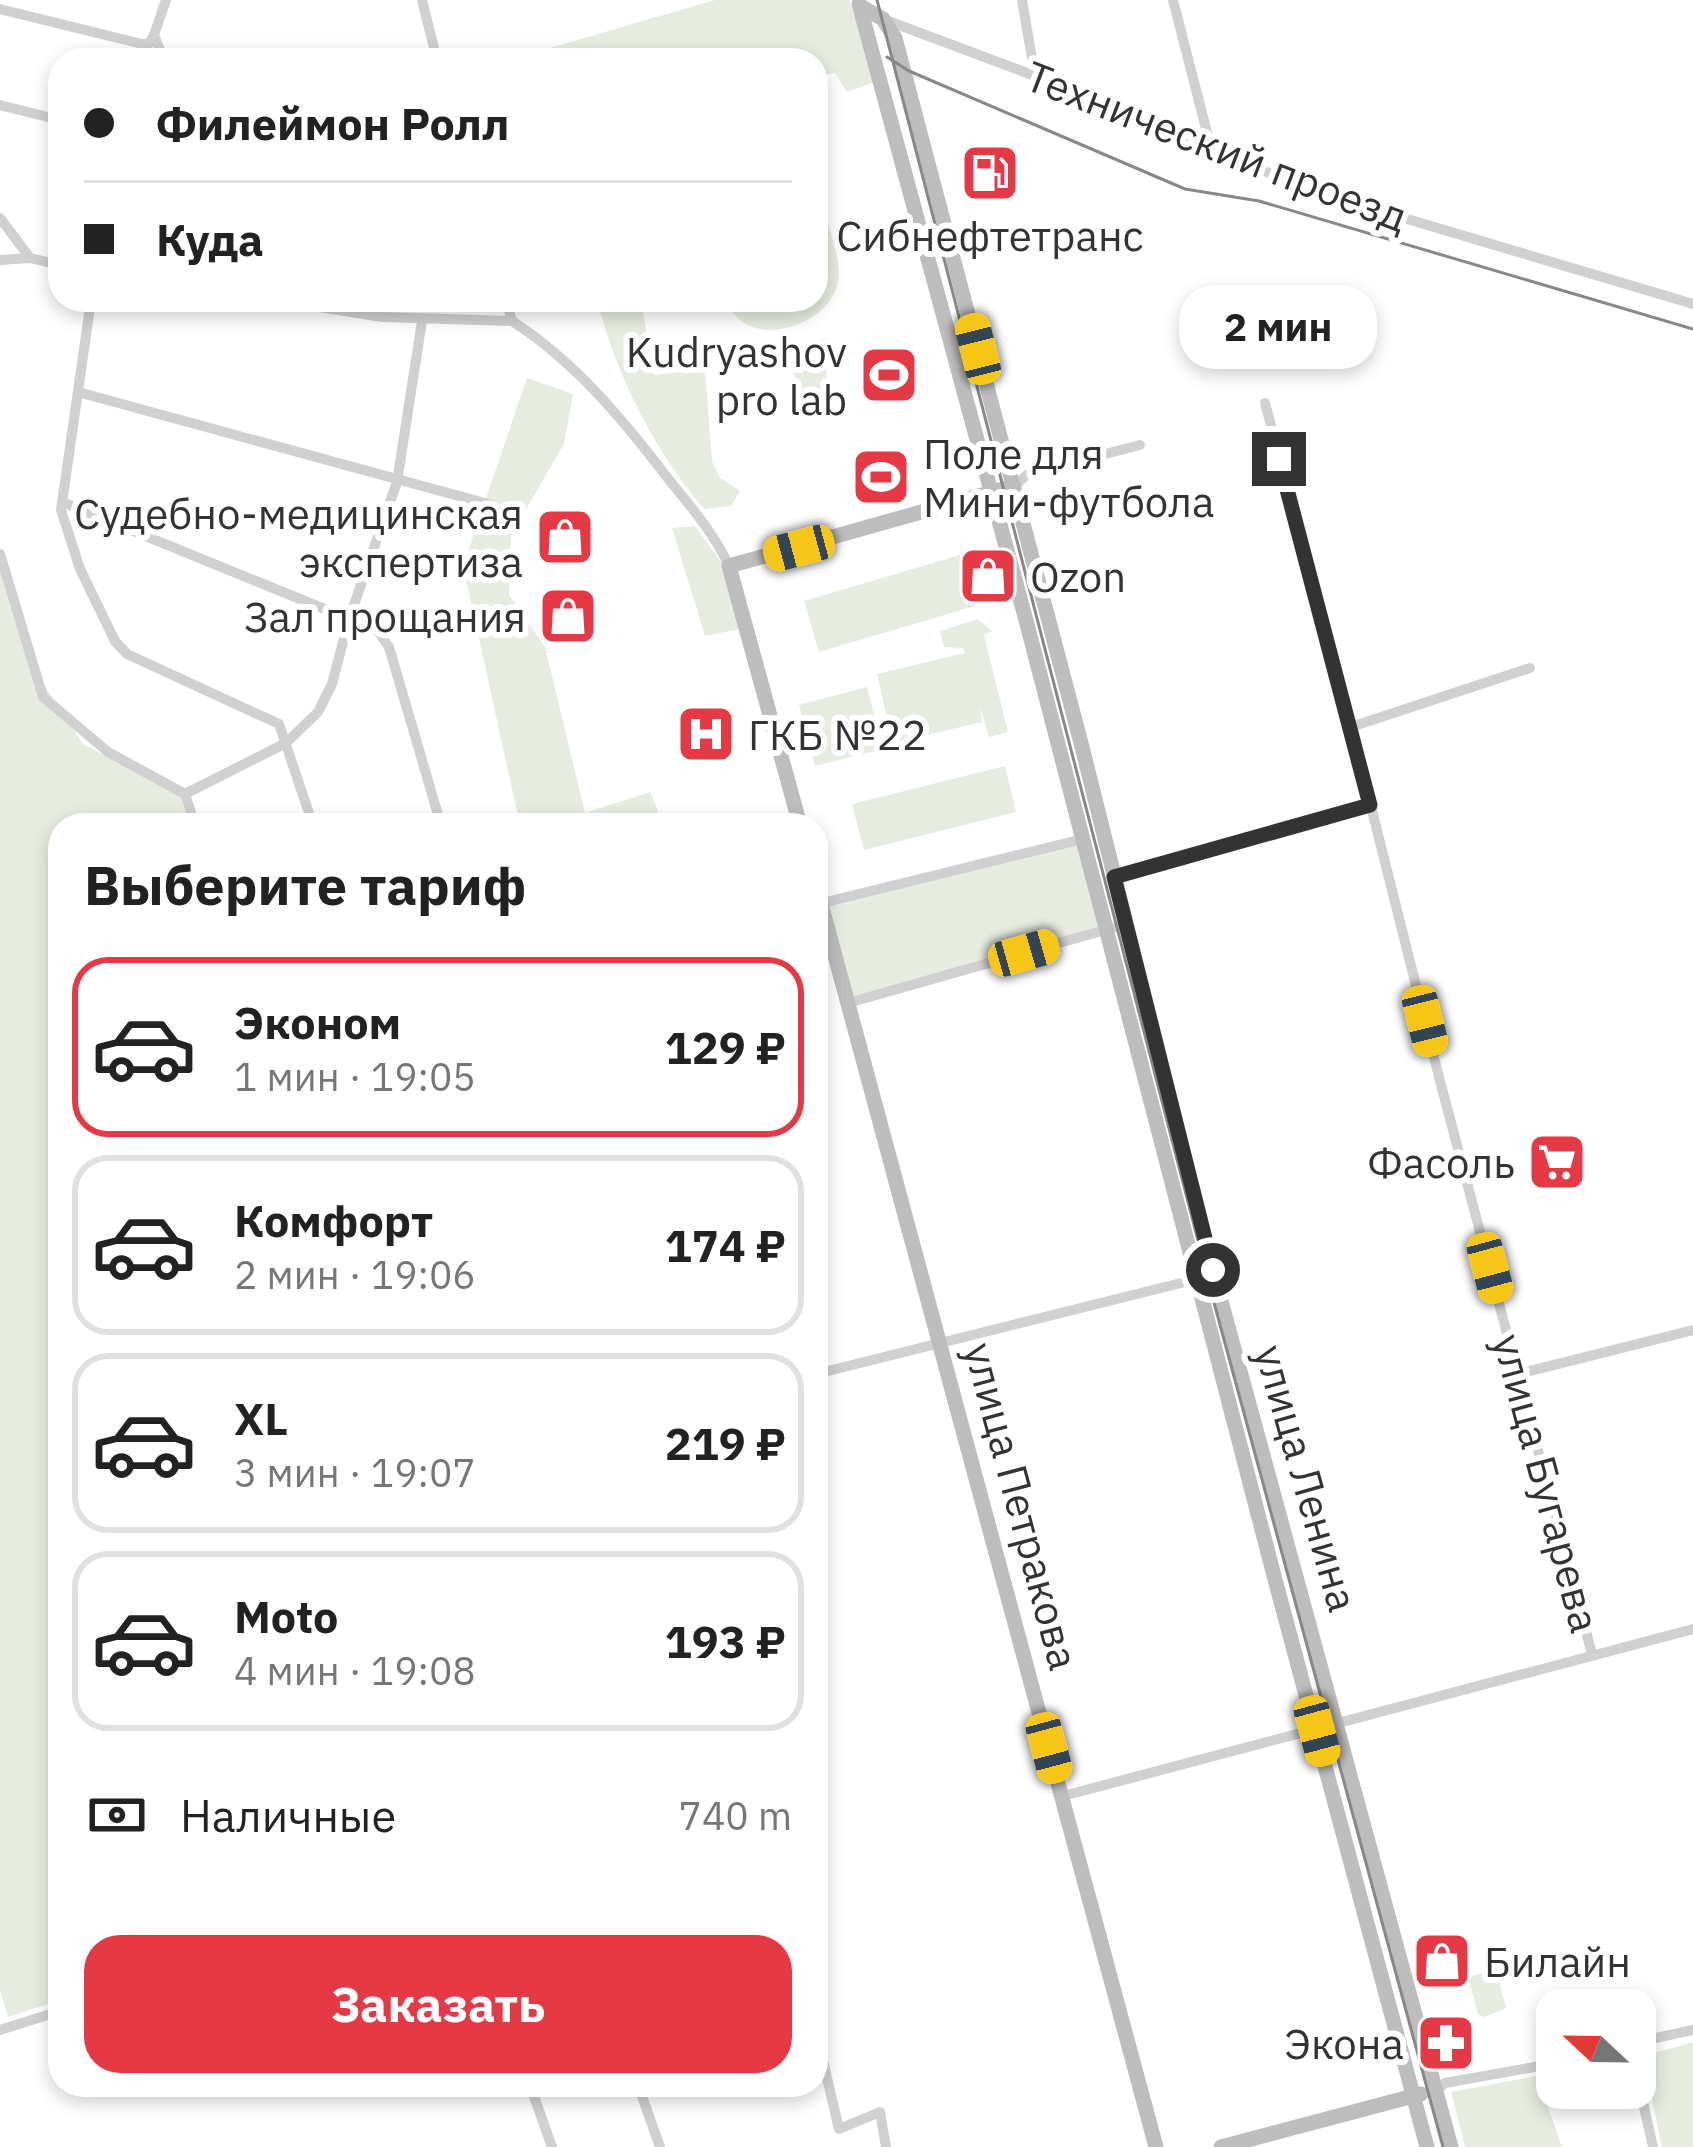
<!DOCTYPE html>
<html lang="ru">
<head>
<meta charset="utf-8">
<style>
  :root { --surface:#fff; --page:#f6f6f6; --text:#222; --muted:#767676; --line:#e0e0e0; --accent:#e63946 }
  body { margin:0; font-family:"IBM Plex Sans",sans-serif; background:var(--page); color:var(--text); height:100vh; display:flex; flex-direction:column; font-size:45px; white-space:nowrap }
  * { box-sizing:border-box; margin:0 }
  p { font-size:39px; color:var(--muted) }
  .icon { flex:none; width:66px; height:66px; fill:none; stroke:currentColor; stroke-width:2; stroke-linecap:round; stroke-linejoin:round }
  .map { position:relative; flex:1; overflow:hidden }
  .sheet { position:absolute; left:48px; top:813px; width:780px; height:1284px; display:flex; flex-direction:column; background:var(--surface); border-radius:36px; box-shadow:0 6px 18px #0003 }
  .sheet>* { flex:none }
  .guide { position:absolute; left:48px; top:48px; width:780px; height:264px; border-radius:36px; box-shadow:0 6px 18px #0003; display:grid; align-content:center; height:264px; padding:0 36px; background:var(--surface) }
  .needle { width:78px; rotate:292deg }
  .buttons { position:absolute; left:1536px; top:1989px; display:grid; gap:24px }
  .buttons a { display:grid; place-items:center; width:120px; height:120px; border-radius:24px; background:var(--surface); box-shadow:0 6px 18px #0003; font-size:60px }
  .end { position:absolute; width:54px; height:54px; margin:-27px; border:15px solid #333; background:#fff; box-shadow:0 0 0 6px #fff }
  .from { border-radius:50% }
  .bubble { position:absolute; height:84px; border-radius:36px; background:var(--surface); box-shadow:0 6px 18px #0003; font-size:39px; font-weight:800; line-height:84px; text-align:center }
  .car { position:absolute; width:36px; height:72px; margin:-36px -18px; border-radius:15px; box-shadow:0 0 9px 3px #0007; background:linear-gradient(#f5c518 24%,#345 0 40%,#f5c518 0 76%,#345 0 86%,#f5c518 0) }
  .guide b { display:flex; align-items:center; gap:42px; height:114px; font-size:45px }
  .guide b+b { border-top:3px solid var(--line) }
  .guide i { width:30px; height:30px; background:var(--text) }
  ul { padding:0; list-style:none }
  li { display:flex; align-items:center; gap:36px; height:180px; margin:0 24px 18px; padding:0 12px; border:6px solid var(--line); border-radius:36px }
  li div { flex:1 }
  li b { display:block; font-size:45px }
  li em { font-style:normal; font-weight:800 }
  li.selected { border-color:var(--accent) }
  li>.icon { width:108px; height:108px; stroke-width:1.5 }
  h2 { padding:0 36px; font-size:54px; line-height:144px }
  .pay { display:flex; align-items:center; gap:30px; height:132px; padding:0 36px; font-size:45px }
  .pay p { margin-inline-start:auto }
  .cta { display:flex; gap:24px; margin-top:auto; padding:24px 36px }
  .cta a { flex:1; height:138px; border-radius:36px; background:var(--accent); color:#fff; font-size:48px; font-weight:800; line-height:138px; text-align:center }
  .map>svg:first-child { display:block }
  .green { fill:#e6ecdf }
  .lines { fill:none; stroke-linecap:round; stroke-linejoin:round }
  .street { stroke:#d0d0d0; stroke-width:10 }
  .secondary { stroke:#bdbdbd; stroke-width:15 }
  .tram { stroke:#888; stroke-width:3 }
  .route { stroke:#333; stroke-width:15 }
  .labels { text-anchor:middle; dominant-baseline:central; stroke-width:12; stroke-linejoin:round; paint-order:stroke }
  .street-label { font-size:42px; fill:#333; stroke:#fff }
  .poi-label { font-size:42px; fill:#333; stroke:#fff; text-anchor:end }
</style>
</head>
<body>
<div class="map">
<svg width="1693" height="2147" viewBox="0 0 1693 2147">
  <rect width="100%" height="100%" fill="#fff"/>
  <g class="green">
    <polygon points="715,0 849,0 877,81 847,92 835,73 816,76 816,60 552,60 550,48"/>
    <path d="M 816,184 C 822,208 840,253 839,276 C 835,329 741,353 728,300 L 816,300 Z"/>
    <path d="M 597,300 L 641,300 L 654,375 L 705,369 L 712,461 L 720,478 L 740,491 L 731,506 L 704,509 C 653,448 617,377 597,300 Z"/>
    <polygon points="827,338 826,391 800,393 786,349"/>
    <polygon points="527,378 573,394 564,444 511,535 509,595 545,647 585,813 650,792 664,825 520,825 463,566"/>
    <polygon points="898,455 907,487 864,498 856,467"/>
    <polygon points="695,526 725,567 740,629 705,636 672,528"/>
    <polygon points="960,555 975,606 819,652 804,601"/>
    <polygon points="0,560 32,667 83,744 180,795 189,825 60,825 60,2000 8,2017 0,1990"/>
    <polygon points="978,619 992,631 984,635 1008,732 989,737 980,707 982,722 893,743 877,674 965,653 963,648 944,647 940,631"/>
    <polygon points="867,687 883,749 815,766 799,705"/>
    <polygon points="1005,766 1016,812 864,850 852,804"/>
    <polygon points="1077,844 1099,932 854,998 829,904"/>
    <polygon points="1493,1970 1497,1973 1506,2008 1484,2017 1478,2014 1469,1981 1472,1976"/>
    <polygon points="1693,2042 1693,2147 1662,2147 1643,2056"/>
    <polygon points="1537,2076 1562,2147 1465,2147 1451,2092"/>
  </g>
  <g class="lines">
    <g class="street">
      <polyline points="422,0 437,60"/>
      <polyline points="1022,0 1035,76"/>
      <polyline points="1173,0 1212,152"/>
      <polyline points="0,9 142,44 149,44 154,35 164,60"/>
      <polyline points="883,19 1035,76 1313,191 1693,304"/>
      <polyline points="154,35 166,0"/>
      <polyline points="0,105 60,120"/>
      <polyline points="0,218 30,258"/>
      <polyline points="0,260 30,258 60,265"/>
      <polyline points="91,300 61,510 80,569 115,641 127,654 279,724 313,825"/>
      <polyline points="276,300 382,317 512,321"/>
      <polyline points="506,300 512,321"/>
      <path d="M 512,321 C 576,362 624,421 670,481 C 692,508 715,535 729,566"/>
      <polyline points="78,392 492,505"/>
      <polyline points="1265,403 1351,727"/>
      <polyline points="1014,486 1028,474 1140,445"/>
      <polyline points="62,502 349,619"/>
      <polyline points="0,554 43,697 108,752 185,794 195,825"/>
      <polyline points="353,609 372,622 389,647 441,825"/>
      <polyline points="1530,668 1351,727 1440,1081 1592,1654"/>
      <polyline points="185,794 286,743 318,712 332,684 349,619 397,482 422,321"/>
      <polyline points="1115,877 1370,805"/>
      <polyline points="818,904 1083,839"/>
      <polyline points="848,1003 1126,924"/>
      <polyline points="816,1370 820,1373 1197,1279"/>
      <polyline points="1518,1374 1693,1330"/>
      <polyline points="1063,1796 1693,1629"/>
      <polyline points="0,2030 60,2011"/>
      <polyline points="816,2031 839,2129 880,2112 886,2147"/>
      <polyline points="1635,2047 1637,2042 1693,2030"/>
      <polyline points="1635,2067 1653,2147"/>
      <polyline points="530,2085 552,2147"/>
      <polyline points="638,2085 660,2147"/>
      <polyline points="1436,2091 1445,2083 1557,2063"/>
    </g>
    <g class="secondary">
      <polyline points="859,4 1027,624 1273,1572 1427,2147"/>
      <polyline points="860,6 883,19 895,38 1081,743 1214,1275 1451,2147"/>
      <polyline points="800,825 729,566 1014,486"/>
      <polyline points="816,885 1156,2147"/>
      <polyline points="1221,2147 1421,2094"/>
    </g>
    <g class="tram">
      <polyline points="877,0 1216,1310 1443,2147"/>
      <polyline points="887,57 909,71 1185,189 1259,201 1693,329"/>
    </g>
  </g>
  <g class="lines">
    <polyline class="route" points="1213,1270 1114,877 1370,805 1279,459"/>
  </g>
  <defs>
    <g id="fuel-square" transform="scale(3)"><rect x="-9" y="-9" width="18" height="18" rx="4" fill="#e63946" stroke="#fff"/><path d="M-5.5-6h7V0h2V4h1.3V-2.5L3-4.5l.8-.8L6-3V5H2.5V1h-1V6h-7ZM-4.2-4.7v3.2H.2V-4.7Z" fill="#fff"/></g>
    <g id="stadium-square" transform="scale(3)"><rect x="-9" y="-9" width="18" height="18" rx="4" fill="#e63946" stroke="#fff"/><path d="M0-5a6.5 5 0 1 0 0 10a6.5 5 0 1 0 0-10ZM-3.5-1.8h7v3.6h-7Z" fill="#fff"/></g>
    <g id="shop-square" transform="scale(3)"><rect x="-9" y="-9" width="18" height="18" rx="4" fill="#e63946" stroke="#fff"/><path d="M-5-2.5h2.3a2.7 3.5 0 0 1 5.4 0H5L5.5 6h-11ZM-1.5-2.5h3a1.5 2.3 0 0 0-3 0Z" fill="#fff"/></g>
    <g id="hospital-square" transform="scale(3)"><rect x="-9" y="-9" width="18" height="18" rx="4" fill="#e63946" stroke="#fff"/><path d="M-5-5h3v3.5h4V-5h3V5h-3V1.5h-4V5h-3Z" fill="#fff"/></g>
    <g id="supermarket-square" transform="scale(3)"><rect x="-9" y="-9" width="18" height="18" rx="4" fill="#e63946" stroke="#fff"/><path d="M-6-5.5h2.5l.6 2H6L4.5 2H-2.5L-4.4-4H-6ZM-1.5 3.2a1.3 1.3 0 1 0 .1 0ZM3 3.2a1.3 1.3 0 1 0 .1 0Z" fill="#fff"/></g>
    <g id="pharmacy-square" transform="scale(3)"><rect x="-9" y="-9" width="18" height="18" rx="4" fill="#e63946" stroke="#fff"/><path d="M-2-6h4v4h4v4h-4v4h-4v-4h-4v-4h4Z" fill="#fff"/></g>
  </defs>
  <g fill-rule="evenodd">
    <use href="#fuel-square" x="990" y="173"/>
    <use href="#stadium-square" x="889" y="375"/>
    <use href="#stadium-square" x="881" y="477"/>
    <use href="#shop-square" x="565" y="537"/>
    <use href="#shop-square" x="988" y="576"/>
    <use href="#shop-square" x="568" y="616"/>
    <use href="#hospital-square" x="706" y="734"/>
    <use href="#supermarket-square" x="1557" y="1162"/>
    <use href="#shop-square" x="1442" y="1961"/>
    <use href="#pharmacy-square" x="1446" y="2043"/>
  </g>
  <g class="labels">
    <g class="street-label">
      <text transform="translate(1217 146) rotate(21)">Технический проезд</text>
      <text transform="translate(1307 1478) rotate(74)">улица Ленина</text>
      <text transform="translate(1547 1483) rotate(75)">улица Бугарева</text>
      <text transform="translate(1022 1506) rotate(75)">улица Петракова</text>
    </g>
    <g class="poi-label">
      <text x="990" y="235" text-anchor="middle">Сибнефтетранс</text>
      <text x="847" y="351">Kudryashov<tspan x="847" dy="48">pro lab</tspan></text>
      <text x="923" y="453" text-anchor="start">Поле для<tspan x="923" dy="48">Мини-футбола</tspan></text>
      <text x="523" y="513">Судебно-медицинская<tspan x="523" dy="48">экспертиза</tspan></text>
      <text x="1030" y="576" text-anchor="start">Ozon</text>
      <text x="526" y="616">Зал прощания</text>
      <text x="748" y="734" text-anchor="start">ГКБ №22</text>
      <text x="1515" y="1162">Фасоль</text>
      <text x="1484" y="1961" text-anchor="start">Билайн</text>
      <text x="1404" y="2043">Экона</text>
    </g>
  </g>
</svg>
<div class="buttons">
<a><svg class="needle" viewBox="-14 -14 28 28"><path d="M0-13l5 13h-10z" fill="#e53935"/><path d="M0 13l5-13h-10z" fill="#767676"/></svg></a>
</div>
<i class="end from" style="left:1213px;top:1270px"></i>
<i class="end" style="left:1279px;top:459px"></i>
<div class="bubble" style="left:1179px;top:285px;width:198px">2 мин</div>
<i class="car" style="left:978px;top:349px;rotate:346deg"></i>
<i class="car" style="left:799px;top:548px;rotate:255deg"></i>
<i class="car" style="left:1024px;top:953px;rotate:74deg"></i>
<i class="car" style="left:1425px;top:1021px;rotate:166deg"></i>
<i class="car" style="left:1490px;top:1268px;rotate:165deg"></i>
<i class="car" style="left:1317px;top:1731px;rotate:165deg"></i>
<i class="car" style="left:1049px;top:1748px;rotate:165deg"></i>
<div class="guide">
<b><i class="from"></i>Филеймон Ролл</b>
<b><i></i>Куда</b>
</div>
<section class="sheet">
<h2>Выберите тариф</h2>
<ul>
<li class="selected"><svg class="icon" aria-label="car" viewBox="0 0 24 24"><path d="M5 17H2v-5l4-1 3-4h7l3 4 3 1v5h-3M9 17h6M6 11h13"/><circle cx="7" cy="17" r="2"/><circle cx="17" cy="17" r="2"/></svg><div><b>Эконом</b><p>1 мин · 19:05</p></div><em>129 ₽</em></li>
<li><svg class="icon" aria-label="car" viewBox="0 0 24 24"><path d="M5 17H2v-5l4-1 3-4h7l3 4 3 1v5h-3M9 17h6M6 11h13"/><circle cx="7" cy="17" r="2"/><circle cx="17" cy="17" r="2"/></svg><div><b>Комфорт</b><p>2 мин · 19:06</p></div><em>174 ₽</em></li>
<li><svg class="icon" aria-label="car" viewBox="0 0 24 24"><path d="M5 17H2v-5l4-1 3-4h7l3 4 3 1v5h-3M9 17h6M6 11h13"/><circle cx="7" cy="17" r="2"/><circle cx="17" cy="17" r="2"/></svg><div><b>XL</b><p>3 мин · 19:07</p></div><em>219 ₽</em></li>
<li><svg class="icon" aria-label="car" viewBox="0 0 24 24"><path d="M5 17H2v-5l4-1 3-4h7l3 4 3 1v5h-3M9 17h6M6 11h13"/><circle cx="7" cy="17" r="2"/><circle cx="17" cy="17" r="2"/></svg><div><b>Moto</b><p>4 мин · 19:08</p></div><em>193 ₽</em></li>
</ul>
<div class="pay"><svg class="icon" aria-label="cash" viewBox="0 0 24 24"><path d="M3 7h18v10H3z"/><circle cx="12" cy="12" r="2"/></svg>Наличные<p>740 m</p></div>
<div class="cta"><a>Заказать</a></div>
</section>
</div>
</body>
</html>
